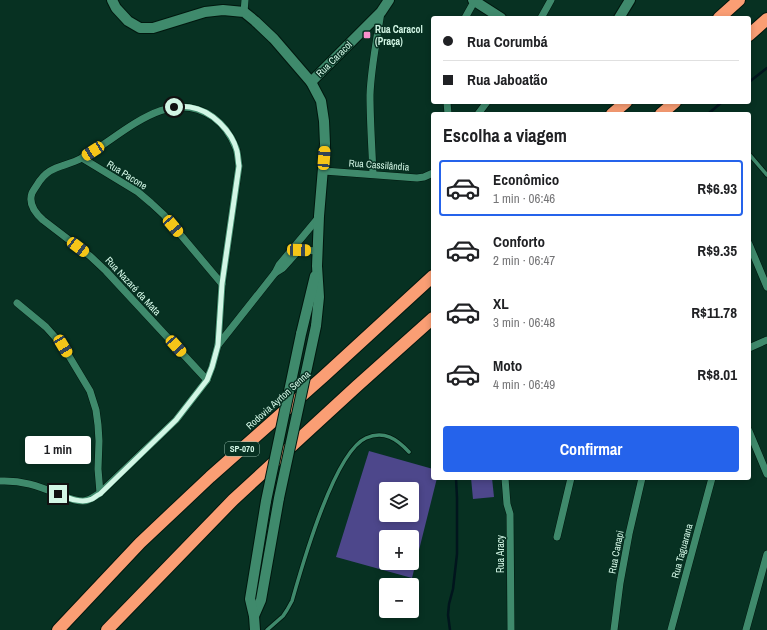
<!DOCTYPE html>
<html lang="pt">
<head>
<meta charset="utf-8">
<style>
  :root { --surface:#fff; --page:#f2f2f2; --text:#202124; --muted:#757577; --line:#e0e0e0; --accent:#2563eb }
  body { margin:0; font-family:"Archivo Narrow",sans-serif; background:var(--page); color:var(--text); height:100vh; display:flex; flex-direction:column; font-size:15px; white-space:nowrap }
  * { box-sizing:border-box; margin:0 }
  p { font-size:13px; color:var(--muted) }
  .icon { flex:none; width:22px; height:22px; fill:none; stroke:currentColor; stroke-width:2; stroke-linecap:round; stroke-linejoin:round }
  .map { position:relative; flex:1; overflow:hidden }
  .sheet { position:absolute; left:431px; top:112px; width:320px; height:368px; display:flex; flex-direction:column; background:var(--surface); border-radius:4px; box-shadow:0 2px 6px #0003 }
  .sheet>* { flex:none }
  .banner { position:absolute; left:431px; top:16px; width:320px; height:88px; border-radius:4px; box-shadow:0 2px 6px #0003; display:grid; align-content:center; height:88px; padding:0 12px; background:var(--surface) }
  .buttons { position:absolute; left:379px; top:482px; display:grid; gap:8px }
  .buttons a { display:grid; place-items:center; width:40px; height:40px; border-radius:4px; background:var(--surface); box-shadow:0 2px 6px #0003; font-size:20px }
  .end { position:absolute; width:18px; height:18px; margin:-9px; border:5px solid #d2f6e5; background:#111; box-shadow:0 0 0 2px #111 }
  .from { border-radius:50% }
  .bubble { position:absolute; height:28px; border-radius:4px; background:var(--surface); box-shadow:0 2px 6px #0003; font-size:13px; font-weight:700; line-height:28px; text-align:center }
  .car { position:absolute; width:12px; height:24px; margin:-12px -6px; border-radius:5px; box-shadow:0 0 3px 1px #0007; background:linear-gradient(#f5c518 24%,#345 0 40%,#f5c518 0 76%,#345 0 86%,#f5c518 0) }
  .banner b { display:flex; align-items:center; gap:14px; height:38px; font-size:15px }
  .banner b+b { border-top:1px solid var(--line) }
  .banner i { width:10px; height:10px; background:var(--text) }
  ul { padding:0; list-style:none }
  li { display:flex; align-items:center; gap:12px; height:56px; margin:0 8px 6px; padding:0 4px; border:2px solid transparent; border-radius:4px }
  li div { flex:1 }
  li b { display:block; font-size:15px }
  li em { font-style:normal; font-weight:700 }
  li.current { border-color:var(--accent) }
  li>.icon { width:36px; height:36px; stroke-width:1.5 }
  h2 { padding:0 12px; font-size:18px; line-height:48px }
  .button { display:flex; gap:8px; margin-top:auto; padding:8px 12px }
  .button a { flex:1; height:46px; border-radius:4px; background:var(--accent); color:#fff; font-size:16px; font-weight:700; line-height:46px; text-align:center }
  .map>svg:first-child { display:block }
  .green { fill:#4d478b; fill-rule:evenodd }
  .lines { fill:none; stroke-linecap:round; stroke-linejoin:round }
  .stream { stroke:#01151d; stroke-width:2.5 }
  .service-casing { stroke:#01170e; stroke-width:5 }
  .minor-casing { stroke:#01170e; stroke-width:8 }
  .secondary-casing { stroke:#01170e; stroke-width:12 }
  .motorway-casing { stroke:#01170e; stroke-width:14 }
  .service { stroke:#3f8a6c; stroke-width:3.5 }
  .minor { stroke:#3f8a6c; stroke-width:7 }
  .secondary { stroke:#3f8a6c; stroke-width:10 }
  .motorway { stroke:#fa9e74; stroke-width:12 }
  .secondary-bridge-casing { stroke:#01170e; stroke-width:12; stroke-linecap:butt }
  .secondary-bridge { stroke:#3f8a6c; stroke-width:10 }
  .route { stroke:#d2f6e5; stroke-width:5 }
  .poi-dot { fill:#f890cc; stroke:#073122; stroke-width:1.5 }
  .labels { text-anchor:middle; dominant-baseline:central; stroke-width:3; stroke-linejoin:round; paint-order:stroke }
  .shield { fill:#073122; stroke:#95bbaa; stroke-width:1 }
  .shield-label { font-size:9px; font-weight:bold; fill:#d2f6e5 }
  .poi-label { font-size:10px; font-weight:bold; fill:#d2f6e5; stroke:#073122; text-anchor:start }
  .street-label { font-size:10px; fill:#d2f6e5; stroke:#073122 }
</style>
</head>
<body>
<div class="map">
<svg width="767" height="630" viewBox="0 0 767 630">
  <rect width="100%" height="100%" fill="#073122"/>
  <g class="green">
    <path d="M 369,451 L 433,469 L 433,478 L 437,478 L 412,578 L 336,557 ZM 386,489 L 412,489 L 412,515 L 386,515 ZM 386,537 L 412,537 L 412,563 L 386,563 Z"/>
    <polygon points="471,478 492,478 494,497 473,499"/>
  </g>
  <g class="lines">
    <g class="stream">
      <polyline points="749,82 767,68"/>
      <polyline points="708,114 722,102"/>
      <polyline points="450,630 448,615 449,604 453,589 457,554 457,498 456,478"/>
    </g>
    <g class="service-casing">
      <g id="service">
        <polyline points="749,154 767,175"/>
        <path d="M 267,630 L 283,616 L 287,610 L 292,601 C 302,566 334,452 366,438 C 384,430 397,439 409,452"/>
      </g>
    </g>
    <g class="minor-casing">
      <g id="minor">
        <polyline points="244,12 245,0"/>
        <polyline points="465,18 475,0"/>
        <polyline points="541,18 551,0"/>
        <polyline points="447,102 448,114"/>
        <polyline points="478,114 487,102"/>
        <polyline points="82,158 138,192 151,203 164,215 222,284"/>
        <polyline points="324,171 417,178 424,177 433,173"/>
        <path d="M 373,174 C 372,148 370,121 370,95 C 371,67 377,39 381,12"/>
        <polyline points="749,244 767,287"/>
        <polyline points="275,273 283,268 299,250 318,251"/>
        <polyline points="17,303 46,327 63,346 90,391 96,410 98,425 99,441 98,469 100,493"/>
        <polyline points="749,348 767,340"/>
        <path d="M 207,380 L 106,271 L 90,256 L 43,220 C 35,213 28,204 32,193 C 33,191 35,188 37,185 C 49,164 64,168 82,158 C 121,137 167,85 213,117 C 224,125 231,135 236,148 C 238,154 238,161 239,166 L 222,284 L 218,345"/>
        <polyline points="749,431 767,474"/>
        <polyline points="505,478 507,504 510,514 511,630"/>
        <path d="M 0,481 C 22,480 38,486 58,494 C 66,497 74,501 83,501 C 89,501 94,497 100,493 L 176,420 L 207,380 L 212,367 L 218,345 L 275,273 L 279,265 L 319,217"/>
        <polyline points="557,537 571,478"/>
        <polyline points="614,630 620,583 629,534 642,478"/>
        <polyline points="671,630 712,478"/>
        <polyline points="746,630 767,554"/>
      </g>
    </g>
    <g class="secondary-casing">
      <g id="secondary">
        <polyline points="112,0 116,8 128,21 140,28 153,28 205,12 223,10 244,12 255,21 274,39 311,82 321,101 324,121 325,144 319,216 317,266 319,297 316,326"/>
        <polyline points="473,0 501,18"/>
        <polyline points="619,18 630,0"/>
        <polyline points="311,82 381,12 389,0"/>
        <polyline points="301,334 315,276"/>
        <polyline points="254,616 261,600 279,498"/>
        <polyline points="255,630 254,616 250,599 266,501"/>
      </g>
    </g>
    <g class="motorway-casing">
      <g id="motorway">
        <polyline points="719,18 739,0"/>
        <polyline points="749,35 767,19"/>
        <polyline points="612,114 626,102"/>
        <polyline points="661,114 675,102"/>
        <polyline points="58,630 140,543 210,477 324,376 433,276"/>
        <polyline points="107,630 233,500 357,386 433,318"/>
      </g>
    </g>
    <use href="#service" class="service"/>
    <use href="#minor" class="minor"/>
    <use href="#secondary" class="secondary"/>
    <use href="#motorway" class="motorway"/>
    <g class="secondary-bridge-casing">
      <g id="secondary-bridge">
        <polyline points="279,498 316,326"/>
        <polyline points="266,501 301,334"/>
      </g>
    </g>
    <use href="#secondary-bridge" class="secondary-bridge"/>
  </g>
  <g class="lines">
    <path class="route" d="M 58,494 C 68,498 81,504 92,499 C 94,498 97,495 100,494 L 176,420 L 207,380 L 212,367 L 218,345 L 222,284 L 239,166 C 238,161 238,156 237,151 C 232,131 211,110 190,107 C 185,106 180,107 174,107"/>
  </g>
  <rect class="poi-dot" x="363" y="31" width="8" height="8" rx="2"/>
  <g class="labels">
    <rect class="shield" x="225" y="442" width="34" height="14" rx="3"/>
    <g class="shield-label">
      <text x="242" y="449">SP-070</text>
    </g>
    <g class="poi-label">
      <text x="375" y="29">Rua Caracol<tspan x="375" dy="12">(Praça)</tspan></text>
    </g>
    <g class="street-label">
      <text transform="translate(334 59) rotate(-45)">Rua Caracol</text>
      <text transform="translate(379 165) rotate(4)">Rua Cassilândia</text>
      <text transform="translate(127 175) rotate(32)">Rua Pacone</text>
      <text transform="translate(133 286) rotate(47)">Rua Nazaré da Mata</text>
      <text transform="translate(278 400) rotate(-42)">Rodovia Ayrton Senna</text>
      <text transform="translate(682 551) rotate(-75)">Rua Taguarana</text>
      <text transform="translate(616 552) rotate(-79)">Rua Canapi</text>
      <text transform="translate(500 554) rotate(-90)">Rua Aracy</text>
    </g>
  </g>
</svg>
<div class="buttons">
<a><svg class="icon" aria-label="layers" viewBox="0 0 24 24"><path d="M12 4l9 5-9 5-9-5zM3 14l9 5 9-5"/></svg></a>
<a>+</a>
<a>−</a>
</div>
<i class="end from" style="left:174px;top:107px"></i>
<i class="end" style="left:58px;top:494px"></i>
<div class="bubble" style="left:25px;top:436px;width:66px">1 min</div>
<i class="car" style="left:93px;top:151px;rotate:237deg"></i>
<i class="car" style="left:324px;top:158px;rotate:4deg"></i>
<i class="car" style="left:173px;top:226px;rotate:140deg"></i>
<i class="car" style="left:78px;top:247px;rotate:127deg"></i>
<i class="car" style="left:299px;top:250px;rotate:92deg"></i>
<i class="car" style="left:63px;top:346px;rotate:149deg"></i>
<i class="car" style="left:176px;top:346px;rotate:138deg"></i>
<div class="banner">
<b><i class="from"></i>Rua Corumbá</b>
<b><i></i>Rua Jaboatão</b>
</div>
<section class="sheet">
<h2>Escolha a viagem</h2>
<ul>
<li class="current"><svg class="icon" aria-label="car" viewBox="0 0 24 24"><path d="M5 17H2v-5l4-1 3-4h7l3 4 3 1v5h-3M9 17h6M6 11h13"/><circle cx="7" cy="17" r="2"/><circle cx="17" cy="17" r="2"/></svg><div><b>Econômico</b><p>1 min · 06:46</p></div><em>R$6.93</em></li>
<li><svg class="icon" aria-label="car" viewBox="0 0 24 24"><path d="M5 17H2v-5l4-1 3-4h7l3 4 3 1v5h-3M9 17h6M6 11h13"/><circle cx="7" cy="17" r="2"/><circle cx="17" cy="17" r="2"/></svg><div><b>Conforto</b><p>2 min · 06:47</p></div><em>R$9.35</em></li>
<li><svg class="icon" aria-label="car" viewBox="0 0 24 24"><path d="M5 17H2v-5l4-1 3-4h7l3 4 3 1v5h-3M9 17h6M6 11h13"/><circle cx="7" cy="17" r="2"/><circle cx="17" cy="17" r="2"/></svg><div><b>XL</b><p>3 min · 06:48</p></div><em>R$11.78</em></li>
<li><svg class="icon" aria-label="car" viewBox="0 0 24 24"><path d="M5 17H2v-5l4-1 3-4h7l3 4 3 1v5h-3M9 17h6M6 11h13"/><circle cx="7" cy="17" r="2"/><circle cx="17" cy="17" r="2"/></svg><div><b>Moto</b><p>4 min · 06:49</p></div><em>R$8.01</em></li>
</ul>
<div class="button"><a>Confirmar</a></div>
</section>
</div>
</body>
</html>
